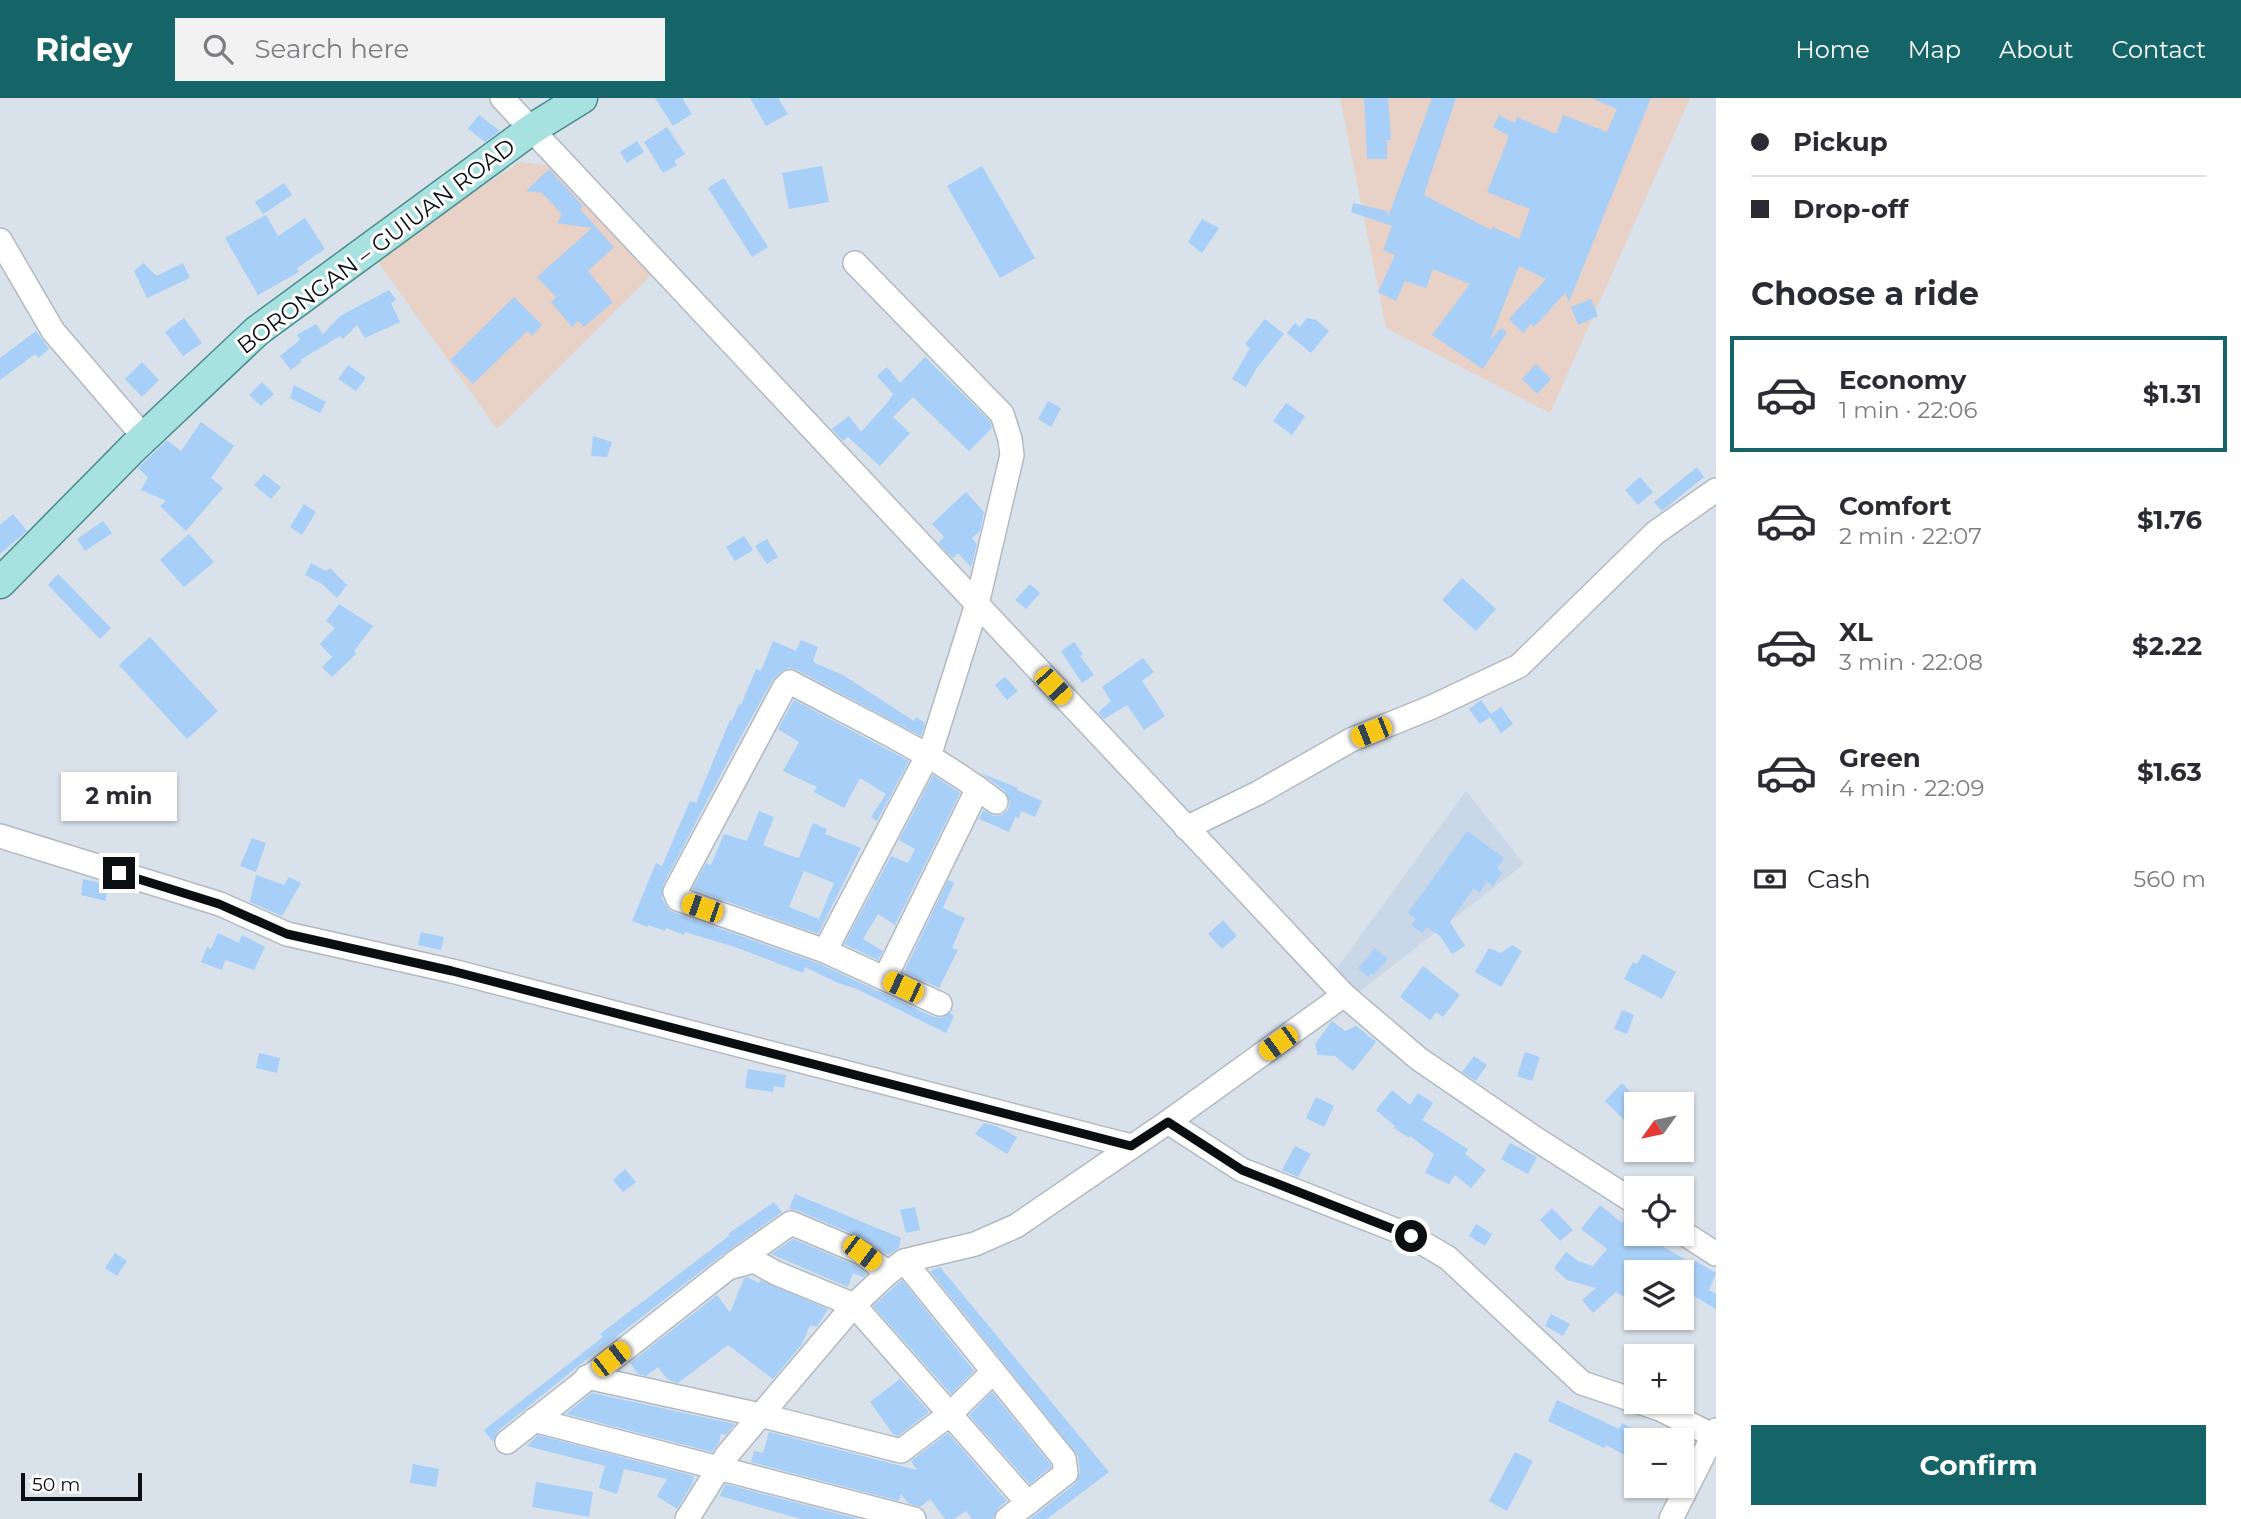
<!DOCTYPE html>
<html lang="en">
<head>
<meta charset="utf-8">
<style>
  :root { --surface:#fff; --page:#f2f2f3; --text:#2b2b33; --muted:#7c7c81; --line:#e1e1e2; --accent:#146468 }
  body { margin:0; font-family:Montserrat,sans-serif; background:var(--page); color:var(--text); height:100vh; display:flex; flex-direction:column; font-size:26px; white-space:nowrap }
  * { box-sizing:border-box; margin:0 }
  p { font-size:23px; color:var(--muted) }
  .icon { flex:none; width:38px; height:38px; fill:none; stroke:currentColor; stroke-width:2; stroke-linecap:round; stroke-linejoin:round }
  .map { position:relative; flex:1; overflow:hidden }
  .side { display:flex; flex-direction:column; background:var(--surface); width:525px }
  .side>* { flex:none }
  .top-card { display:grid; align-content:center; height:154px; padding:0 35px; background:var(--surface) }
  .needle { width:46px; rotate:237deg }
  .buttons { position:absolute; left:1624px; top:994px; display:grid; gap:14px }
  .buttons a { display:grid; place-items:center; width:70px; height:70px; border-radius:0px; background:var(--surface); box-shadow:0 2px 5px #0004; font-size:35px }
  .scale { position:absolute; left:21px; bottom:18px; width:121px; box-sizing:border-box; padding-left:7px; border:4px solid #0c0f12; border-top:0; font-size:19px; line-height:24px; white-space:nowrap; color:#0c0f12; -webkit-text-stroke:5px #fff; paint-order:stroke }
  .end { position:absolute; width:32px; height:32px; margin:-16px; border:9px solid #0c0f12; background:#fff; box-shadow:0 0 0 4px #fff }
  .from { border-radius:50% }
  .bubble { position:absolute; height:49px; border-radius:0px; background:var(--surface); box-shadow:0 2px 5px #0004; font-size:23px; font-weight:700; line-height:49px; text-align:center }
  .car { position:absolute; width:21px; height:42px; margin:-21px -10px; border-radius:9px; box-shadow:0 0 5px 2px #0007; background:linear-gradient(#f5c518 24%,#345 0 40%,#f5c518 0 76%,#345 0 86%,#f5c518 0) }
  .top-card b { display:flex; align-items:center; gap:24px; height:66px; font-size:26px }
  .top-card b+b { border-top:2px solid var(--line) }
  .top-card i { width:18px; height:18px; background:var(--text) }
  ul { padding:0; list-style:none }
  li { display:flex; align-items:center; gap:21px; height:116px; margin:0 14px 10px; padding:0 21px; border:4px solid transparent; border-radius:0px }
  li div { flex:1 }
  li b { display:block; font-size:26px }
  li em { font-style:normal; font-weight:700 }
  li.current { border-color:var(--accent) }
  li>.icon { width:63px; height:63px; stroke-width:1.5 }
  h2 { padding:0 35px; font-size:32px; line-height:84px }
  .pay { display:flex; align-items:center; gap:18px; height:77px; padding:0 35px; font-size:26px }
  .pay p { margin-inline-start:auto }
  .action { display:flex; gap:14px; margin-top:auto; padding:14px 35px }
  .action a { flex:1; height:80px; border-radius:0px; background:var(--accent); color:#fff; font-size:28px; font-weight:700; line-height:80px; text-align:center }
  header { display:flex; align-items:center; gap:42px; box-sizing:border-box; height:98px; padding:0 35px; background:var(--accent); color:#fff }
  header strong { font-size:33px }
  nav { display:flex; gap:38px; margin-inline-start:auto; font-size:24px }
  .search { width:490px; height:63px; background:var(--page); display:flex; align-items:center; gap:18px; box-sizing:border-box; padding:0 24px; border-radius:0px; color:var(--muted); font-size:26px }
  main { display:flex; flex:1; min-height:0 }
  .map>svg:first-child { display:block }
  .built { fill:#c9d7e6 }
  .education { fill:#e8d1c6 }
  .building { fill:#a8cff7; fill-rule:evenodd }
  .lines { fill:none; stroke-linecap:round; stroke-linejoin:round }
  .minor-casing { stroke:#b1b9c2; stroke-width:26 }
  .major-casing { stroke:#4a8c8b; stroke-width:33 }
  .minor { stroke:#fff; stroke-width:23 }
  .major { stroke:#a7e2e0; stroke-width:30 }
  .route { stroke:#0c0f12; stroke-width:9 }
  .labels { text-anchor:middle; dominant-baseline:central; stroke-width:6; stroke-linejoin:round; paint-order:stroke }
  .street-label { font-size:23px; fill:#0c0f12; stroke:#fff }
</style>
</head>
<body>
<header>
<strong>Ridey</strong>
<div class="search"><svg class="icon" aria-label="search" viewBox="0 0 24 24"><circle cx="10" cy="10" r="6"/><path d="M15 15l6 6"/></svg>Search here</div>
<nav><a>Home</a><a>Map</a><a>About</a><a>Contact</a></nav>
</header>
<main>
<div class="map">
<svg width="1716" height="1421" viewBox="0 0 1716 1421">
  <rect width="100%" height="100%" fill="#d9e1ea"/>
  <polygon class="built" points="1466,693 1524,766 1360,893 1335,873"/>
  <g class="education">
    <polygon points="1340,0 1690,0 1550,315 1386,230"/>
    <polygon points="520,64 551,68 654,174 497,331 374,158"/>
  </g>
  <g class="building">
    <polygon points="655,0 682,0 692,16 673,28"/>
    <polygon points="750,0 778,0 788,16 766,28"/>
    <polygon points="1364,0 1388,0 1391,42 1387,42 1387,61 1367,61"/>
    <polygon points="1432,0 1456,0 1424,97 1491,132 1493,129 1519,141 1530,111 1487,94 1509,38 1493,29 1499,17 1515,25 1517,19 1556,36 1563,17 1607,34 1617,11 1591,0 1651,0 1569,204 1565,195 1534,229 1531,226 1523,235 1509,221 1546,181 1519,168 1490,242 1501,230 1507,234 1483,271 1432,237 1470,186 1433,171 1426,190 1405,183 1396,203 1378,194 1395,157 1383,152 1392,128 1351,114 1353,105 1387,113 1387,117 1390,114"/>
    <polygon points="479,17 500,33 485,44 468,31"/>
    <polygon points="667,29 685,56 674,63 677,67 663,75 644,44"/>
    <polygon points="637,43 644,54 627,65 620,54"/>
    <polygon points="822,68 829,104 789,111 782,75"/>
    <polygon points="982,68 1035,160 1000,180 947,88"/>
    <polygon points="549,71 583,108 580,111 614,149 588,173 613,204 584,229 578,223 572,229 551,204 556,199 537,179 592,130 557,125 562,116 542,95 526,93"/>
    <polygon points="724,80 768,149 752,159 708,90"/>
    <polygon points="284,85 292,97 263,116 255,104"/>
    <polygon points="266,117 278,138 305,120 325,151 297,170 299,174 258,197 225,140"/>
    <polygon points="1202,121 1219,130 1202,155 1188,144"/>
    <polygon points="144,165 156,178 183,165 190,180 147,200 134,173"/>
    <polygon points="389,192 396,202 391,205 400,224 365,240 357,227 343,241 340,238 300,262 302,263 291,272 280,258 300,242 297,237 316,226 323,236 340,218"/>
    <polygon points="514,199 542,227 532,238 527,233 473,286 450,262"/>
    <polygon points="1591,201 1598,218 1578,227 1571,209"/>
    <polygon points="184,220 202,245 183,258 165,234"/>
    <polygon points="1307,220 1316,222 1329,233 1311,255 1287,235 1295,225 1300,229"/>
    <polygon points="1265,221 1284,236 1256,271 1246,289 1232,281 1250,250 1245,246"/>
    <polygon points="36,233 49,251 38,260 35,256 0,282 0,260"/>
    <polygon points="925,259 990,323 992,330 969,353 913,299 893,319 910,335 880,368 848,339 843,343 832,331 849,318 861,334 888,304 893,296 877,278 887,269 900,285"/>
    <polygon points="142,264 159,282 142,299 125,281"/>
    <polygon points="1536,266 1551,281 1537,296 1522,281"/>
    <polygon points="348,267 366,280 356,293 338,281"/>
    <polygon points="262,284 274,296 261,308 249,297"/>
    <polygon points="294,287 326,304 320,315 290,300"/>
    <polygon points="1048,303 1061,310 1051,329 1038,321"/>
    <polygon points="1286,305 1305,318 1292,337 1273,323"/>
    <polygon points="201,324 234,348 211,380 223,390 186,433 160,408 166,403 141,392 148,379 138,370 167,342 181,353"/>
    <polygon points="593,338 612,344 607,359 591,358"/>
    <polygon points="1697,369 1704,379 1662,413 1654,404"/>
    <polygon points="264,376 281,389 271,401 254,387"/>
    <polygon points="1640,379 1653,394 1638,407 1625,392"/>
    <polygon points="966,394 984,414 980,433 972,440 977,446 971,469 958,455 953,460 938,445 944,439 932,426"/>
    <polygon points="304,406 316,414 302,437 290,429"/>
    <polygon points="13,416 27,433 0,456 0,427"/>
    <polygon points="103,423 112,435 85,453 77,441"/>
    <polygon points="189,436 214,464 184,489 160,462"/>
    <polygon points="744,438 753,452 735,463 726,449"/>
    <polygon points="767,441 778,459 767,466 755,448"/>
    <polygon points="311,465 326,473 330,470 347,487 337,500 322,486 305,477"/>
    <polygon points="58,476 111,530 100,541 48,487"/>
    <polygon points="1462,480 1496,511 1476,533 1442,502"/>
    <polygon points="1030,486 1040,495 1026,511 1015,502"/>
    <polygon points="339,506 373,528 354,553 356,556 332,579 322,569 332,559 320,546 335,530 326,523"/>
    <polygon points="150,539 218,613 187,641 119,567"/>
    <polygon points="801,542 818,549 813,562 815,565 843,577 914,623 916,619 925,625 921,638 797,572 789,570 781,574 772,583 739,642 663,787 662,800 668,811 673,814 820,866 934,919 942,920 950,915 954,918 946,935 857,891 838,885 805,869 803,875 735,849 685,834 684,837 666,830 665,833 648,827 648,829 632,823 656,765 662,768 690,703 696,705 730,622 732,623 739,606 741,607 756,571 761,573 773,543 796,553"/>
    <polygon points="1074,544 1083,556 1080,558 1094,577 1082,585 1061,553"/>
    <polygon points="1143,560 1154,574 1142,583 1165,618 1144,632 1127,607 1104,621 1098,615 1111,603 1102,589"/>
    <polygon points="1005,579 1018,593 1007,602 995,587"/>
    <polygon points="794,602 909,663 877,723 871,719 886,696 860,680 844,710 814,694 817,689 783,673 799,644 778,631"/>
    <polygon points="1481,602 1491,616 1501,609 1513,626 1501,635 1490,619 1480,626 1469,611"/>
    <polygon points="981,675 1018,690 1017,692 1042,703 1035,719 1021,713 1019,720 1015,719 1009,734 979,721 983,712 994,718 1002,717 1008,712 1010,705 1005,693"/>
    <polygon points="933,677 960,695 895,827 878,816 863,841 883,853 878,862 844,846 891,758 908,765 915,751 899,742"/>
    <path d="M 759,713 L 774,719 L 763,747 L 789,757 L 799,760 L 813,725 L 827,731 L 825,736 L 861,750 L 818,836 L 692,791 L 706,765 L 711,767 L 724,736 L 747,743 ZM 804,773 L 834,785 L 819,821 L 789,809 Z"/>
    <polygon points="1467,733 1504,760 1497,770 1502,775 1493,788 1487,783 1479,795 1474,790 1453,819 1450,824 1465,848 1452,856 1440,838 1427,829 1422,835 1411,827 1416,821 1408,815"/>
    <polygon points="252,740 266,745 256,774 240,768"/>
    <polygon points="256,777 284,787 289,779 301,785 282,818 250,804"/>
    <polygon points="83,781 107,786 106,803 81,797"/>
    <polygon points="948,782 954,785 943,810 965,820 952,850 958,852 939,890 904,874"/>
    <polygon points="1223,822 1237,838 1222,851 1208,836"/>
    <polygon points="421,834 444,839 441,852 418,847"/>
    <polygon points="218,835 239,845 242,837 265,849 254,872 225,862 222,872 201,864 207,849 211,851"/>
    <polygon points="1512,847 1522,853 1501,889 1475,874 1489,850 1501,855"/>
    <polygon points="1375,850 1388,861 1374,877 1372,875 1368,879 1358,870"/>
    <polygon points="1643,856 1676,874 1662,901 1624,881 1633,864 1637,866"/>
    <polygon points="1423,868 1460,897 1443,919 1436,914 1430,922 1400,899"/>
    <polygon points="1622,912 1634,917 1627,936 1614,931"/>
    <polygon points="1332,923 1345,933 1356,928 1376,944 1353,973 1335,958 1318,957 1315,946"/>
    <polygon points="1525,954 1540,959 1532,983 1517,978"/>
    <polygon points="259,955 280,960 277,975 256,970"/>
    <polygon points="1474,958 1487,967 1476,983 1462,974"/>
    <polygon points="748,971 786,977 784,990 774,988 773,994 745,990"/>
    <polygon points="1622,985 1636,1000 1636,1034 1605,1003"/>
    <polygon points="1392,992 1410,1007 1418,995 1433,1005 1422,1022 1468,1051 1465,1056 1486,1072 1471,1090 1455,1077 1449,1086 1425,1075 1434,1056 1410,1038 1409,1040 1394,1030 1395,1028 1376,1012"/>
    <polygon points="1316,999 1334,1008 1324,1029 1306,1020"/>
    <polygon points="984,1025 996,1028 1017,1039 1007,1056 975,1036"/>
    <polygon points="1510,1045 1537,1059 1528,1076 1501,1061"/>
    <polygon points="1295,1048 1311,1056 1298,1079 1282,1072"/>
    <polygon points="625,1071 636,1084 623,1094 613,1082"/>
    <polygon points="795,1096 901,1140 899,1150 888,1157 867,1142 796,1112 789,1111"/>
    <polygon points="774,1104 782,1114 726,1154 577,1269 498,1333 493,1344 484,1332 603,1239 600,1236 729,1138 728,1136"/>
    <polygon points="1600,1107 1622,1125 1624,1122 1636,1129 1636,1136 1641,1136 1690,1164 1692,1161 1716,1175 1709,1192 1716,1196 1716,1211 1682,1191 1682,1174 1636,1174 1636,1206 1616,1194 1593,1215 1582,1202 1596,1190 1567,1182 1554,1170 1566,1154 1578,1163 1593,1168 1607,1151 1581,1131"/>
    <polygon points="915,1109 920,1132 906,1135 900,1112"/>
    <polygon points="1552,1110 1573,1132 1560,1143 1540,1122"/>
    <polygon points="1476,1126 1492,1136 1485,1148 1469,1138"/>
    <polygon points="793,1141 855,1167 866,1176 863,1179 853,1175 848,1189 771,1156"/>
    <polygon points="115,1155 127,1163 117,1178 105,1170"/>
    <polygon points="940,1169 1109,1374 1047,1421 1030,1421 1075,1386 1080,1374 1078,1358 930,1173"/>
    <polygon points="747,1179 759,1185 760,1182 828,1211 817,1229 810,1227 802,1246 773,1281 728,1247 678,1285 668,1282 658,1269 646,1278 638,1276 630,1265 717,1197 730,1215 744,1180"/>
    <polygon points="902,1182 974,1273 951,1296 873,1208"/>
    <polygon points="1551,1216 1570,1226 1563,1238 1545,1228"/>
    <polygon points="900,1281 929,1314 898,1338 893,1336 870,1304"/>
    <polygon points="992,1294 1051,1367 1051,1369 1030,1386 969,1317"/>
    <polygon points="592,1295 735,1326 726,1337 721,1336 719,1345 712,1354 566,1316"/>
    <polygon points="1557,1302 1619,1331 1622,1325 1655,1342 1636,1342 1636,1363 1606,1347 1604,1350 1548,1323"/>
    <polygon points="769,1334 917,1372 911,1363 948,1335 1007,1403 998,1410 993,1421 972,1421 966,1413 954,1421 945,1421 930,1401 920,1409 908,1405 901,1396 899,1403 751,1364 754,1353 763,1355"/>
    <polygon points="538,1337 694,1378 692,1386 677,1411 657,1398 667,1381 624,1371 617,1396 599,1390 605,1368 527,1348"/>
    <polygon points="1515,1354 1533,1363 1507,1413 1489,1403"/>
    <polygon points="413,1366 439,1371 436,1389 410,1385"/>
    <polygon points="536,1384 593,1394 589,1419 532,1409"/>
    <polygon points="725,1386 858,1421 801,1421 720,1398"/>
  </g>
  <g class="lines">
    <g class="minor-casing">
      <g id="minor">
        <polyline points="502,0 1344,897 1419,961 1536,1041 1636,1105"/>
        <polyline points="0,142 53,233 144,339"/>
        <polyline points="1186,730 1258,695 1351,642 1432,609 1519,568 1655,435 1716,392"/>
        <polyline points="0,738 220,806 287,836 452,873 1131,1048"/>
        <polyline points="825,853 932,649 977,506 1012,357 1010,341 1002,316 855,165"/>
        <polyline points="885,880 978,690"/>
        <path d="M 940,906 L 825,853 L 678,801 L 675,794 L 784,590 L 790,584 C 860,622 934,655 996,704"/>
        <polyline points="1168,1024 1242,1072 1411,1138 1448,1160 1582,1285 1636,1303"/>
        <polyline points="1682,1134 1716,1156"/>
        <polyline points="904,1163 1064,1361 1066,1375 1007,1421"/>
        <polyline points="734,1165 791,1125 862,1155 888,1175"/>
        <polyline points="587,1279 760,1317 901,1353 950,1316 993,1274"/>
        <polyline points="1639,1304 1660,1311 1714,1338"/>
        <polyline points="534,1322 914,1421"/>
        <polyline points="507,1344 728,1170 754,1163 776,1175 854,1207 1028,1405"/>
        <polyline points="687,1421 727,1357 854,1207 888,1175 904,1163 975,1146 1016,1128 1168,1024 1344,897"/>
        <polyline points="1671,1421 1716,1332"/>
      </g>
    </g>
    <g class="major-casing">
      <polyline id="major" points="0,485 133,350 257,233 532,31 582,0"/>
    </g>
    <use href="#minor" class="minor"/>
    <use href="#major" class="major"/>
  </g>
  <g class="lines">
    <polyline class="route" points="119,775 219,806 287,836 452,873 1131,1048 1168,1024 1242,1072 1411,1138"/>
  </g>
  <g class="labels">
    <g class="street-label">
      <text transform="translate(376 148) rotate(-37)">BORONGAN – GUIUAN ROAD</text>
    </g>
  </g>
</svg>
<div class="buttons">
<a><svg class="needle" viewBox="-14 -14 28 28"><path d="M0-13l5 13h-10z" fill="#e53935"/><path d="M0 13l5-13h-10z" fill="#7c7c81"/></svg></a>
<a><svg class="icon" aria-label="locate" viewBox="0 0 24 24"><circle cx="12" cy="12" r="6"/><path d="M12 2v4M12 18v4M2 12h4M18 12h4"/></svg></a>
<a><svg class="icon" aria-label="layers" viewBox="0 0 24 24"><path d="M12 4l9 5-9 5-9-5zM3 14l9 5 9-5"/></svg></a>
<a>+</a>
<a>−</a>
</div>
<div class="scale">50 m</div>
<i class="end from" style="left:1411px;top:1138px"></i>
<i class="end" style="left:119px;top:775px"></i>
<div class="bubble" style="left:61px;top:674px;width:116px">2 min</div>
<i class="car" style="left:1053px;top:588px;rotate:137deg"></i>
<i class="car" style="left:1371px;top:634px;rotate:248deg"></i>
<i class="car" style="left:702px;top:810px;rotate:289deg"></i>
<i class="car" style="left:903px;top:889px;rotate:295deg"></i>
<i class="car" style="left:1278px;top:945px;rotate:234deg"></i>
<i class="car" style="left:862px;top:1155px;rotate:127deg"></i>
<i class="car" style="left:611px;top:1261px;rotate:52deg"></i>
</div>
<section class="side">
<div class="top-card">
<b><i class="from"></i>Pickup</b>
<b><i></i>Drop-off</b>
</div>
<h2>Choose a ride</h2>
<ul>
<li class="current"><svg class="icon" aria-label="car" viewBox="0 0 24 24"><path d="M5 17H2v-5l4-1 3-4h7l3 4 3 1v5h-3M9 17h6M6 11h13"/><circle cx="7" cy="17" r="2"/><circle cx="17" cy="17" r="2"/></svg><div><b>Economy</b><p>1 min · 22:06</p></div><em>$1.31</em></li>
<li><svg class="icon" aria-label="car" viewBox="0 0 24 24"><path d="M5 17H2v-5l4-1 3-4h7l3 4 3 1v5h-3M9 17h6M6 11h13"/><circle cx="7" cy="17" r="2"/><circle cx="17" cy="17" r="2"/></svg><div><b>Comfort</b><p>2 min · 22:07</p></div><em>$1.76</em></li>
<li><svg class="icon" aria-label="car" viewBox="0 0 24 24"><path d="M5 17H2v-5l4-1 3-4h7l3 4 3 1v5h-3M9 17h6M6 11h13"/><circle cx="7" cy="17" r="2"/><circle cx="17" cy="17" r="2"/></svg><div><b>XL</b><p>3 min · 22:08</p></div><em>$2.22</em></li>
<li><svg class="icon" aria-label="car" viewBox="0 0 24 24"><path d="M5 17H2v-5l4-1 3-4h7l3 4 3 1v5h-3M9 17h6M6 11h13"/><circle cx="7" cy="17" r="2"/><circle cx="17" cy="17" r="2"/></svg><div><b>Green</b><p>4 min · 22:09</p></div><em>$1.63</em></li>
</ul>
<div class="pay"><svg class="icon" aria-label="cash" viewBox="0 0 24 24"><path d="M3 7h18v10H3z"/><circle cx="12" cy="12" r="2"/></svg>Cash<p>560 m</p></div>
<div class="action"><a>Confirm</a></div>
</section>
</main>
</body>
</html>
